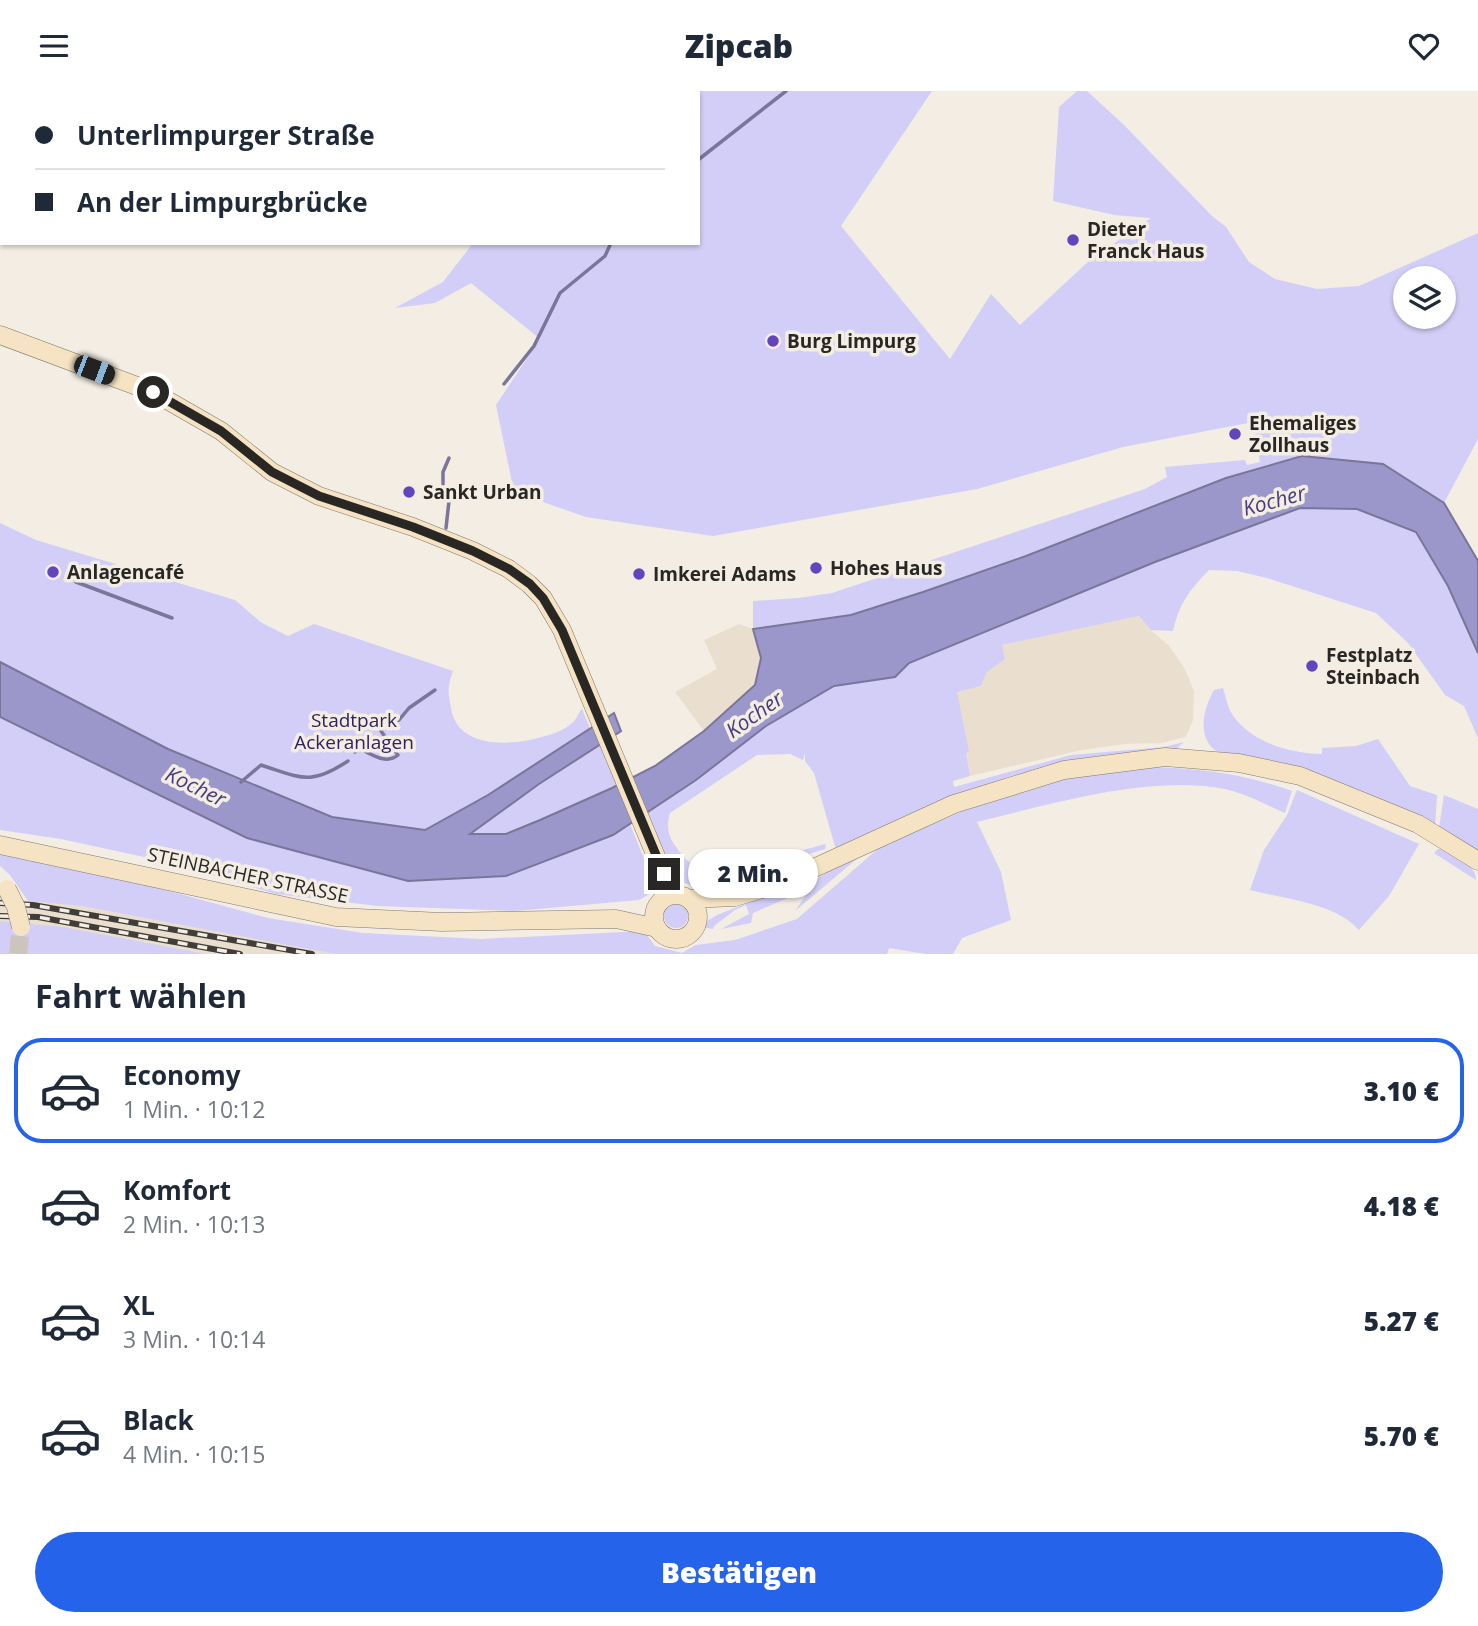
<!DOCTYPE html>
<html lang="de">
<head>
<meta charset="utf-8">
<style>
  :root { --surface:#fff; --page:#f6f6f7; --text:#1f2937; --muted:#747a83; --line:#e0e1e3; --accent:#2563eb }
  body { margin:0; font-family:"Open Sans",sans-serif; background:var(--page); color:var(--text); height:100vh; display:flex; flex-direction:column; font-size:26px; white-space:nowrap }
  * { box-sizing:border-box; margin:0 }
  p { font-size:23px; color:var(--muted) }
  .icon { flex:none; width:38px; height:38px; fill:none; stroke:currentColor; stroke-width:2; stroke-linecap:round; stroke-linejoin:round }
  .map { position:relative; height:863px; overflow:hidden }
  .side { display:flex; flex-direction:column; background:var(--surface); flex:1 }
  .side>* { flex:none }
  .banner { position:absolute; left:0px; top:0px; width:700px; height:154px; box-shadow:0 2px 5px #0004; display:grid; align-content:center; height:154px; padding:0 35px; background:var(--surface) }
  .controls { position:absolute; left:1393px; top:175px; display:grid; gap:14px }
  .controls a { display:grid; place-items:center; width:63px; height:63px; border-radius:50%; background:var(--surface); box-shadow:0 2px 5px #0004; font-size:35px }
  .end { position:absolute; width:32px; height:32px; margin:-16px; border:9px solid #292723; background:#fff; box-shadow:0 0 0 4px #fff }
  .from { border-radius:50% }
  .bubble { position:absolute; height:49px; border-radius:24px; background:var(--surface); box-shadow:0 2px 5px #0004; font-size:23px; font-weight:800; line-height:49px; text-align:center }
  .car { position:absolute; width:21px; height:42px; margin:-21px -10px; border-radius:9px; box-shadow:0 0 5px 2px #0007; background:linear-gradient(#222 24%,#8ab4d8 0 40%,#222 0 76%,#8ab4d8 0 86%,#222 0) }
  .banner b { display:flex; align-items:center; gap:24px; height:66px; font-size:26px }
  .banner b+b { border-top:2px solid var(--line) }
  .banner i { width:18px; height:18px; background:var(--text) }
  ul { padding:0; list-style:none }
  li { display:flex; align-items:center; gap:21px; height:105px; margin:0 14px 10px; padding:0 21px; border:4px solid transparent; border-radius:28px }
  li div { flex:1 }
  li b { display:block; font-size:26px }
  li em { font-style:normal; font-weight:800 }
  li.selected { border-color:var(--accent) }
  li>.icon { width:63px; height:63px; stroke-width:1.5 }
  h2 { padding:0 35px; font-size:32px; line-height:84px }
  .primary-button { display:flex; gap:14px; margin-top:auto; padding:14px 35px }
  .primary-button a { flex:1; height:80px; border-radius:42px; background:var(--accent); color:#fff; font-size:28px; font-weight:800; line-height:80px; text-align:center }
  header { display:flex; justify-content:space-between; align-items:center; height:91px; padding:0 35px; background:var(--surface); font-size:32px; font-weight:800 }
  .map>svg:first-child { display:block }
  .built { fill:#eadfcf }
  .green { fill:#d2cef7; fill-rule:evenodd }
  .water { fill:#9c97cb; stroke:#7a7599; stroke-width:2 }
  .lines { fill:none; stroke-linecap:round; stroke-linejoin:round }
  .stream { stroke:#7a7599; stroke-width:3.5 }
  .secondary-tunnel { stroke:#cbc5bd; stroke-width:18; stroke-dasharray:18 9; stroke-linecap:butt }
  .secondary-casing { stroke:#7e7970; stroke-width:19 }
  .secondary { stroke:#f5e3c3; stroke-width:18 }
  .rail-casing { stroke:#413e3a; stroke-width:6 }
  .rail { stroke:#f3ede3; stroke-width:3.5; stroke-dasharray:10; stroke-linecap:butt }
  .secondary-bridge-casing { stroke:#7e7970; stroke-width:19; stroke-linecap:butt }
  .secondary-bridge { stroke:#f5e3c3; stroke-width:18 }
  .route { stroke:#292723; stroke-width:9 }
  .poi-dot { fill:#6245be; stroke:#f3ede3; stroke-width:2.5 }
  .labels { text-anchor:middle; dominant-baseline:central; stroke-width:7; stroke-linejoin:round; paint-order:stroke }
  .poi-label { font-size:19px; font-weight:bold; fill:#292723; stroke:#f3ede3; text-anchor:start }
  .park-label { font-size:19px; fill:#302260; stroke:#f3ede3 }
  .street-label { font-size:19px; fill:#292723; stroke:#f3ede3 }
  .water-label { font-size:21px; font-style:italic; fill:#473c7d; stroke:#f3ede3 }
</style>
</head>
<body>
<header><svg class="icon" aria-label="menu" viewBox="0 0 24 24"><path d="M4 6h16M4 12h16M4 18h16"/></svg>Zipcab<svg class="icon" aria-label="heart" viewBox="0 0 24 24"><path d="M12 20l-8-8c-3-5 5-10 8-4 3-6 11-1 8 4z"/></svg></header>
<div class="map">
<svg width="1478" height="863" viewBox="0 0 1478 863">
  <rect width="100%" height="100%" fill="#f3ede3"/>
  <g class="built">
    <polygon points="1139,525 1151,539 1169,555 1184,576 1194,600 1193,629 1186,646 1162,652 1125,653 1082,659 970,685 966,662 968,661 956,600 981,595 986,582 1005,568 1001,554"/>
    <polygon points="739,533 753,538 758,550 761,568 755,594 704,640 675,601 717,578 704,549"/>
    <polygon points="0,804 28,810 81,815 335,863 206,863 27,832 0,830"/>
  </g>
  <g class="green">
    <polygon points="0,0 90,0 92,2 2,2 2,88"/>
    <path d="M 430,0 L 932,0 L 841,135 L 950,268 L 991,203 L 1020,234 L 1090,169 L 1151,127 L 1114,124 L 1053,110 L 1059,16 L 1077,0 L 1087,0 L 1124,34 L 1212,125 L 1226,136 L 1249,171 L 1275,188 L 1317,198 L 1359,195 L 1478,142 L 1478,348 L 1444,412 L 1384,373 L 1302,364 L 1226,387 L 1026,465 L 923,501 L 851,524 L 753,538 L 753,510 L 798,507 L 832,502 L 1145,398 L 1167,386 L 1165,376 L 1245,369 L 1247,374 L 1260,371 L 1253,331 L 1123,356 L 977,398 L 713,445 L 586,426 L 514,401 L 496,314 L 540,248 L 471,192 L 435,212 L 395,217 L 443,191 L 473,152 L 698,152 L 698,2 L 429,2 ZM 1405,187 L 1444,187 L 1444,226 L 1405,226 Z"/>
    <path d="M 1300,417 L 1357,418 L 1416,441 L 1448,495 L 1478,562 L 1478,647 L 1464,615 L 1445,604 L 1408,552 L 1376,522 L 1267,487 L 1237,480 L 1209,479 C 1191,497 1178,514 1173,540 L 1151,539 L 1139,525 L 1002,554 L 1005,568 L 986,582 L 981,595 L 957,601 L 969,661 L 966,662 L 970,685 L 953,690 L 954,696 L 1071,664 L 1164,656 L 1184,651 L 1173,661 L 1129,662 L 1078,668 L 1011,685 L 955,705 L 836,759 L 814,682 L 805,670 L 805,662 L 803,669 L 790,663 L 757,664 L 670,722 C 666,736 668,746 677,757 C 681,764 689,772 697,776 C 718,784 801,759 826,753 L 825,758 L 699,797 L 676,789 L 647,720 L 696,689 L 766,635 L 834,595 L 895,586 L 909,572 L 1155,471 Z"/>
    <path d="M 0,432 L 36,449 L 235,509 L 262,532 L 288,545 L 314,533 L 453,580 C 447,598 448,600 451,617 C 457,657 508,655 538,647 C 550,644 564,640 573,631 C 577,628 578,622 582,618 L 590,637 L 488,704 L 425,739 L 332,726 L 168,658 L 0,571 Z"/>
    <path d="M 1223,597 C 1226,605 1227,616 1232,623 C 1251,652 1290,662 1322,663 L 1322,657 L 1356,655 L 1378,648 L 1410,695 L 1437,704 L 1435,736 C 1394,713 1352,694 1307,681 C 1284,675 1261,671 1239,666 C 1232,665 1223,665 1218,661 C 1196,648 1203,618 1214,599 Z"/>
    <polygon points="0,626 247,747 408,790 506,785 613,744 630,733 655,795 653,801 639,809 515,820 378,815 276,803 172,772 61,748 0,739"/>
    <polygon points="610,648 627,690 506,743 469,743 540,693"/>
    <path d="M 1149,676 C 1199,677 1245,683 1292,700 L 1285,722 C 1266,714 1245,702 1225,698 C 1150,683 1051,713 977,731 L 1001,781 L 1011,829 L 962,847 L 953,863 L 926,863 L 889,857 L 887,863 L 335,863 L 81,815 L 28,810 L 10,784 L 0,775 L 0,762 L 151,795 L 268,827 L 363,842 L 481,848 L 644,840 L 655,855 L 682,862 L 696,854 L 735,849 L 797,828 L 880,756 L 970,717 L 1042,692 L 1091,682 Z"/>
    <path d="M 1297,699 L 1419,753 L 1389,805 L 1359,839 C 1335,812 1284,808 1250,799 L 1264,759 L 1287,724 Z"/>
    <polygon points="1444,704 1478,718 1478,759 1439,737"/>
    <path d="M 1438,758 L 1443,758 C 1455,765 1476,773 1476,789 L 1434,762 Z"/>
    <polygon points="859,766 795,820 817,788 839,773"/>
    <polygon points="788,796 791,798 790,806 753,822 751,832 721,838 749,823 746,814 735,819 714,835 713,838 702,836 702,833 717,824"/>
    <circle cx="676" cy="825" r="12"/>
    <polygon points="0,830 63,836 206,863 0,863"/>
  </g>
  <polygon class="water" points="1302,365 1383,373 1444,412 1478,470 1478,562 1448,495 1416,441 1357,418 1300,417 1155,471 909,572 895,586 834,595 766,635 696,689 613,744 506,785 408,790 247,747 0,626 0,571 168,658 332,726 425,739 488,704 614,622 621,640 539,693 470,743 506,743 540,729 612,697 655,675 704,640 755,594 761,567 753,538 851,524 923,501 1026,465 1226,387"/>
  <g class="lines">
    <g class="stream">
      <polyline points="698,69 786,0"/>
      <polyline points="504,293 534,255 560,202 605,165 611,152"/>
      <polyline points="446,437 449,410 443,396 443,381 449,367"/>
      <polyline points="76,491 172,527"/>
      <path d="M 355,661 L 360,658 C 373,664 386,674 398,664 L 381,640 L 388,631 L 399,629 L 409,617 L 435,599"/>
      <path d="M 241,691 L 261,674 C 302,687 310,695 348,670"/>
    </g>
    <polyline class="secondary-tunnel" points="18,863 21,836"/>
    <g class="secondary-casing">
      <g id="secondary">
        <polyline points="0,244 153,301 221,340 272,381 319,405 413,436 473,460 509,478 529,493 543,507 562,539 672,804"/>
        <polyline points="0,754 336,826 442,831 616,828 657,837"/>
        <circle cx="676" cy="826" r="22"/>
        <polyline points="689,808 735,806 779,793 954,713 1064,679 1165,666 1239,672 1300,685 1418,733 1478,770"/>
      </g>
    </g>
    <use href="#secondary" class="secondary"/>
    <g class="rail-casing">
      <g id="rail">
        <polyline points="0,812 33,814 312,863"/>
        <polyline points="0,825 38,826 240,863"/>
      </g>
    </g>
    <use href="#rail" class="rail"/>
    <g class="secondary-bridge-casing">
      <polyline id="secondary-bridge" points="7,798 16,816 21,836"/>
    </g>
    <use href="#secondary-bridge" class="secondary-bridge"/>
  </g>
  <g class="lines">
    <polyline class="route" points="153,301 221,340 272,381 319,405 413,436 473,460 509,478 530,493 543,507 562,539 664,783"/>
  </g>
  <g class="poi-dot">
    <circle cx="1073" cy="149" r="7"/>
    <circle cx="773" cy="250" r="7"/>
    <circle cx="1235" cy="343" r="7"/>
    <circle cx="409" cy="401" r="7"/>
    <circle cx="816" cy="477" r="7"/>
    <circle cx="53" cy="481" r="7"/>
    <circle cx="639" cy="483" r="7"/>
    <circle cx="1312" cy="575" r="7"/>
  </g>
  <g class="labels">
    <g class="poi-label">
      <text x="1087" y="138">Dieter<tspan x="1087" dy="22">Franck Haus</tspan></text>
      <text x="787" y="250">Burg Limpurg</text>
      <text x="1249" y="332">Ehemaliges<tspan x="1249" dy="22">Zollhaus</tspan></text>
      <text x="423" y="401">Sankt Urban</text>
      <text x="830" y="477">Hohes Haus</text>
      <text x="67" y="481">Anlagencafé</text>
      <text x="653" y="483">Imkerei Adams</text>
      <text x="1326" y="564">Festplatz<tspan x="1326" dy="22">Steinbach</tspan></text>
    </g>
    <g class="park-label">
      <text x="354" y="629">Stadtpark<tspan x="354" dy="22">Ackeranlagen</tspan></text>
    </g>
    <g class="street-label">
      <text transform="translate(248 784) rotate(12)">STEINBACHER STRASSE</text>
    </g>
    <g class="water-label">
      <text transform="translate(1274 409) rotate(-15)">Kocher</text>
      <text transform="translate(754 623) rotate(-35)">Kocher</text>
      <text transform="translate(196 695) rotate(26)">Kocher</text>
    </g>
  </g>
</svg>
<div class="controls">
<a><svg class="icon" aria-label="layers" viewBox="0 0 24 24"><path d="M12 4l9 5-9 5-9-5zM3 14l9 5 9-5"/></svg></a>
</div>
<i class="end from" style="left:153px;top:301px"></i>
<i class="end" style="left:664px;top:783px"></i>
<div class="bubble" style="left:688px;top:758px;width:130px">2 Min.</div>
<i class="car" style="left:94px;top:279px;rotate:111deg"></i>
<div class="banner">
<b><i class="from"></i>Unterlimpurger Straße</b>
<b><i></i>An der Limpurgbrücke</b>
</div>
</div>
<section class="side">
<h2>Fahrt wählen</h2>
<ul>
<li class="selected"><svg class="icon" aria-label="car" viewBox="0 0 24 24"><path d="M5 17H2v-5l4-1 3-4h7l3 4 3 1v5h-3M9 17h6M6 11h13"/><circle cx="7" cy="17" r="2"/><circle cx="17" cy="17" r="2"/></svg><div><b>Economy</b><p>1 Min. · 10:12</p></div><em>3.10 €</em></li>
<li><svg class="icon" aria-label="car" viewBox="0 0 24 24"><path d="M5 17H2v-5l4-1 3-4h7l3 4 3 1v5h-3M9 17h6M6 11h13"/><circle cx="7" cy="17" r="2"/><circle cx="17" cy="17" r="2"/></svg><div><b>Komfort</b><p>2 Min. · 10:13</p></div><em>4.18 €</em></li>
<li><svg class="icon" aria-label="car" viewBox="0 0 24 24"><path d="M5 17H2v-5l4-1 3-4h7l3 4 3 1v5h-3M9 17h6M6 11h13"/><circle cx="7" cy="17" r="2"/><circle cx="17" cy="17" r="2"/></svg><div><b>XL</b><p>3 Min. · 10:14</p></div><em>5.27 €</em></li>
<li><svg class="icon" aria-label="car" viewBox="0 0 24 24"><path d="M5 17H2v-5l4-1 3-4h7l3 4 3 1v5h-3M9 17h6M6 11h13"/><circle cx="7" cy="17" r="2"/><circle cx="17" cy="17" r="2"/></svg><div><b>Black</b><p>4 Min. · 10:15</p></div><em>5.70 €</em></li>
</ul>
<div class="primary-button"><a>Bestätigen</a></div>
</section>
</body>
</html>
